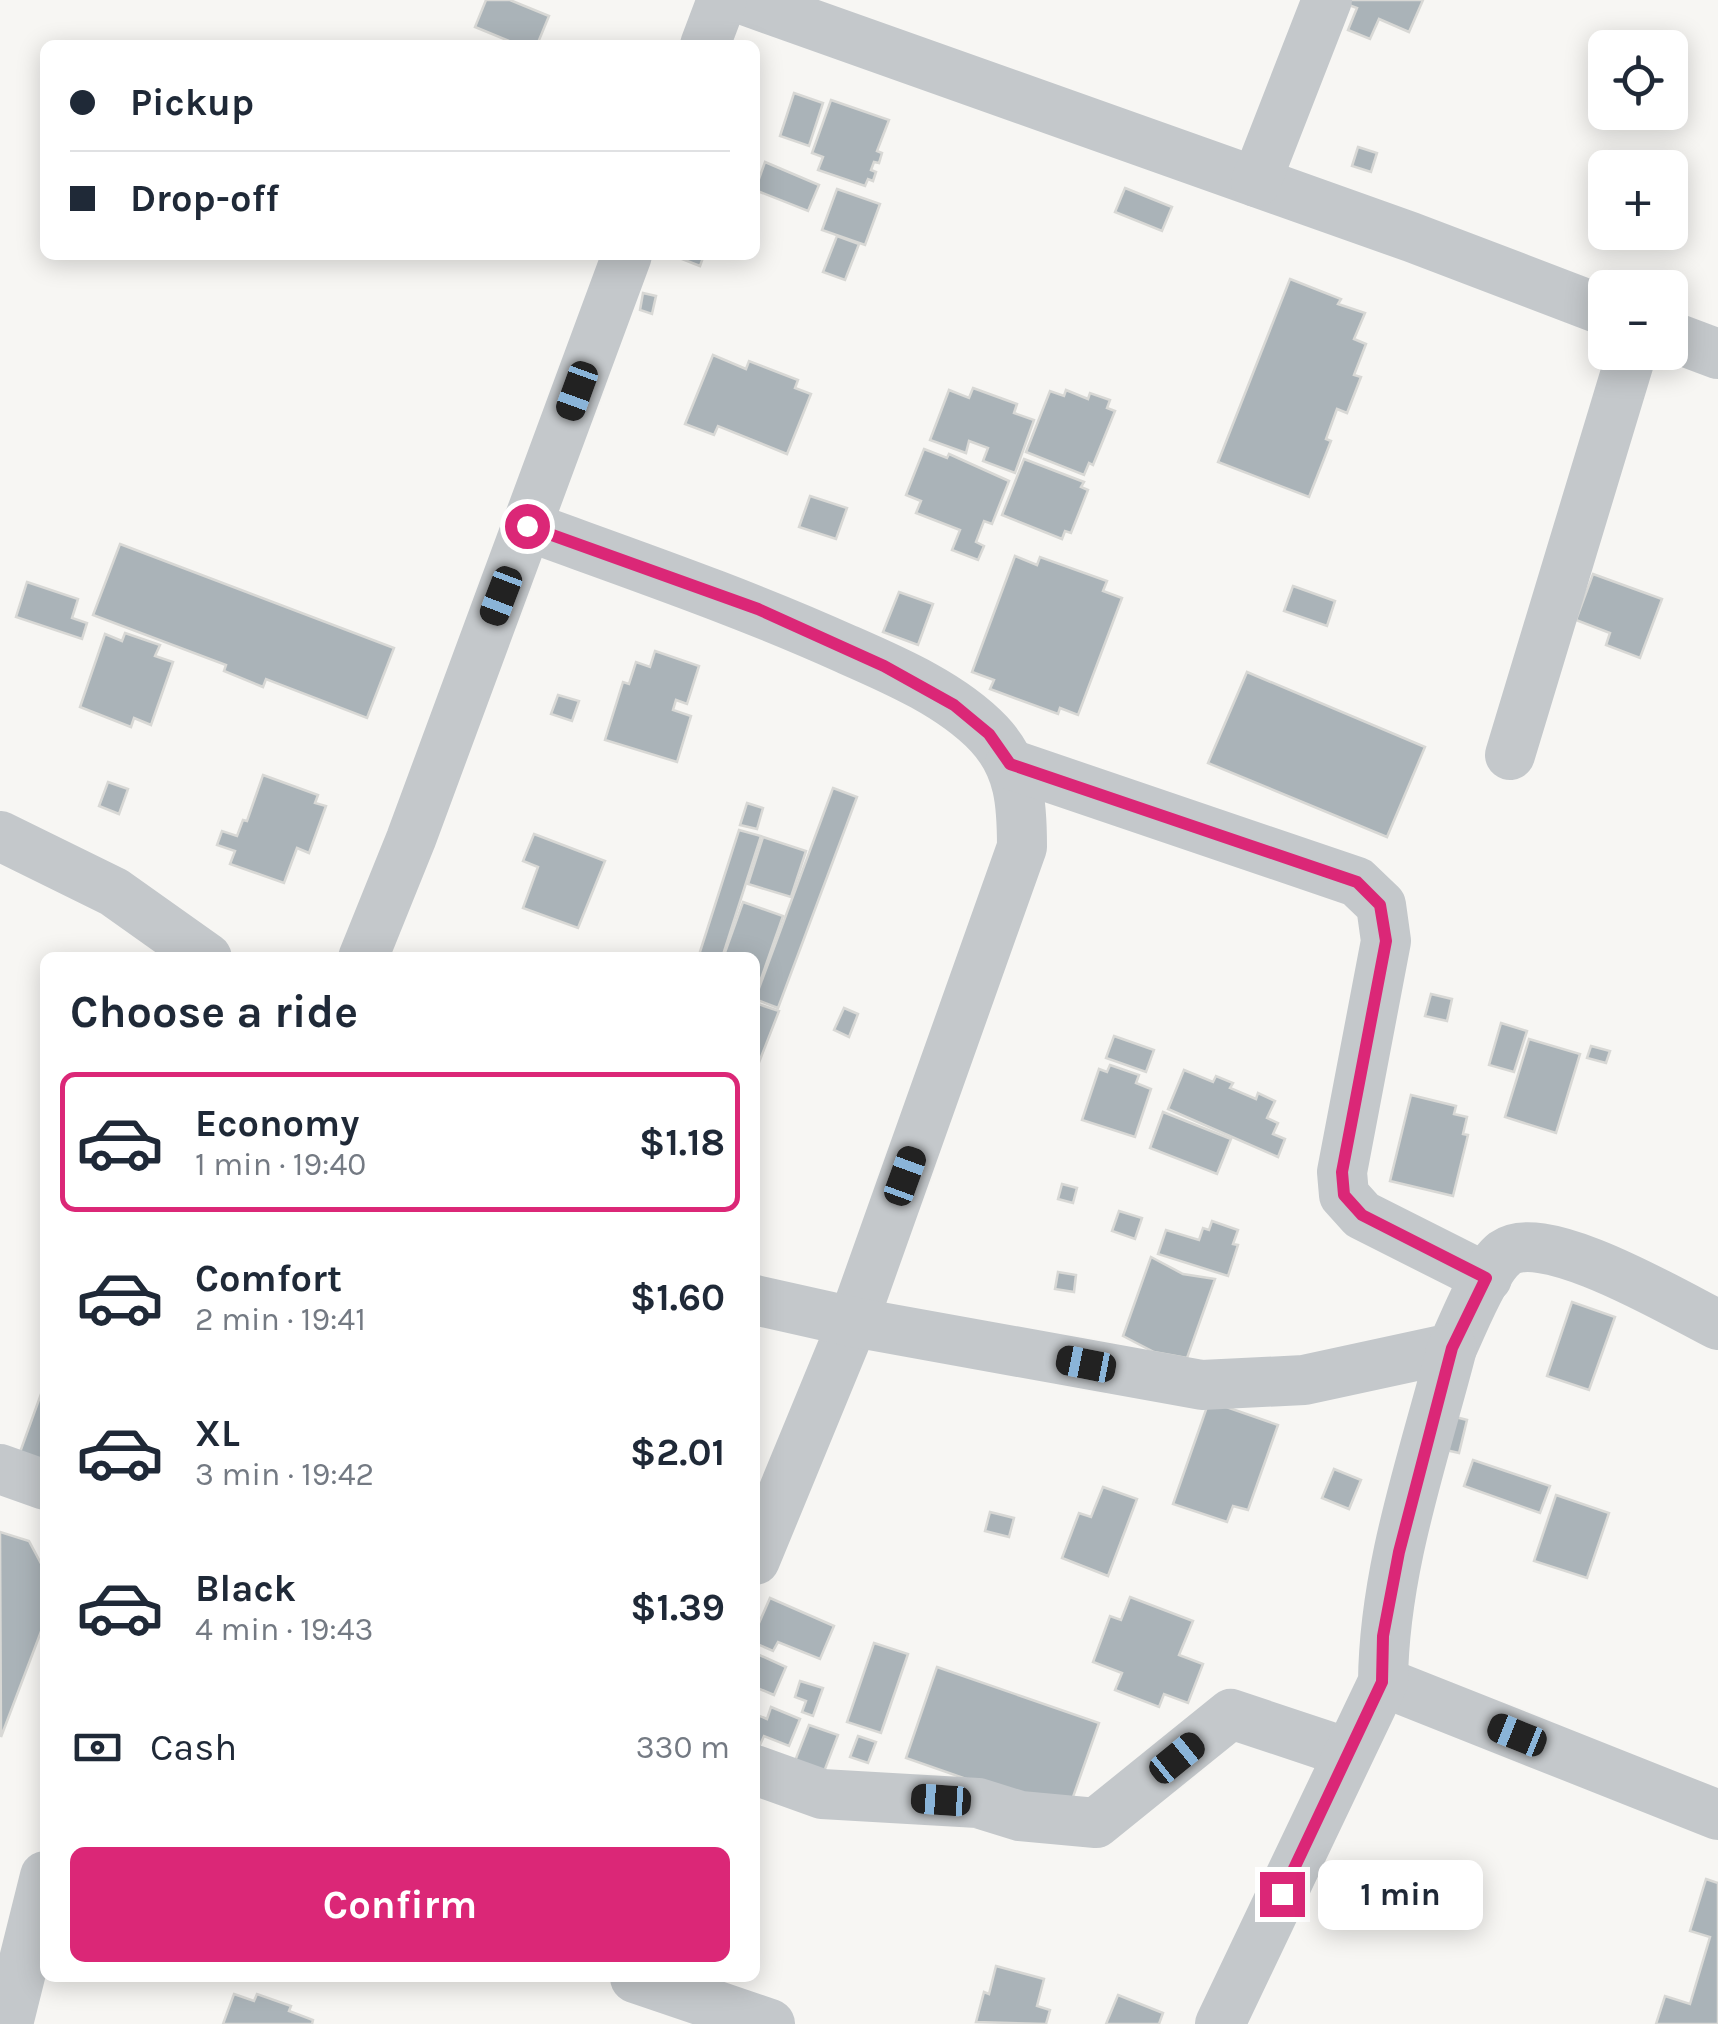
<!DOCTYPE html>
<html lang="en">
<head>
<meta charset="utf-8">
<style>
  :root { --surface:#fff; --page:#f2f2f3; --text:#1f2937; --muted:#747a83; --line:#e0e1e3; --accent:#db2777 }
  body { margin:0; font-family:Karla,sans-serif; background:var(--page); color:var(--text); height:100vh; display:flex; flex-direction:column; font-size:38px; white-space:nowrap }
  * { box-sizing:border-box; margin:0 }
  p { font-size:32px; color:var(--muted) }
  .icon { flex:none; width:55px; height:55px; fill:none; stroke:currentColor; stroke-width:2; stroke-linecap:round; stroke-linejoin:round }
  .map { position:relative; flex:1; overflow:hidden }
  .sheet { position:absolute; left:40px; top:952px; width:720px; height:1030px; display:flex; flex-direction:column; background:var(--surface); border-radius:15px; box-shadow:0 5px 25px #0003 }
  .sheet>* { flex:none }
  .guide { position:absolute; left:40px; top:40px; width:720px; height:220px; border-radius:15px; box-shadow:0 5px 25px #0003; display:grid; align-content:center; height:220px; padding:0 30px; background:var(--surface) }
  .tools { position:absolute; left:1588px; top:30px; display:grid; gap:20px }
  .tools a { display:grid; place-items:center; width:100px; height:100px; border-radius:15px; background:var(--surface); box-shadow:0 5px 25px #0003; font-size:50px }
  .end { position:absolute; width:45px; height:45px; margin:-22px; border:12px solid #db2777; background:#fff; box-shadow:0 0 0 5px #fff }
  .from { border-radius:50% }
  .bubble { position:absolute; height:70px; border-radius:15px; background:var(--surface); box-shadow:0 5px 25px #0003; font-size:32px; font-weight:700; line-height:70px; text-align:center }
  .car { position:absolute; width:30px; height:60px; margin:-30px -15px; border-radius:12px; box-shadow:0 0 8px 2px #0007; background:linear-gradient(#222 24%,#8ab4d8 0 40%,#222 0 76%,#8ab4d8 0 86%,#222 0) }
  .guide b { display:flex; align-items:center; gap:35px; height:95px; font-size:38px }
  .guide b+b { border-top:2px solid var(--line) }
  .guide i { width:25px; height:25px; background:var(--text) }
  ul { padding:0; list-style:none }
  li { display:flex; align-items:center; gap:30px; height:140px; margin:0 20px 15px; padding:0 10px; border:5px solid transparent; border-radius:15px }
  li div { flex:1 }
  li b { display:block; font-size:38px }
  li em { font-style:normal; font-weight:700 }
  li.current { border-color:var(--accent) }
  li>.icon { width:90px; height:90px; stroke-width:1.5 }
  h2 { padding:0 30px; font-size:45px; line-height:120px }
  .pay { display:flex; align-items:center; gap:25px; height:110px; padding:0 30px; font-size:38px }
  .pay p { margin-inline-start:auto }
  .primary-button { display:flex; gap:20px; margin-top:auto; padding:20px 30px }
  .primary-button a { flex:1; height:115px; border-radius:15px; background:var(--accent); color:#fff; font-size:40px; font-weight:700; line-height:115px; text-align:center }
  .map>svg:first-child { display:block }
  .building { fill:#aab3b8; stroke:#d8d8d5; stroke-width:2.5 }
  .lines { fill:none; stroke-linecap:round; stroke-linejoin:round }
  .minor { stroke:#c4c8cb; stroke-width:50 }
  .route { stroke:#db2777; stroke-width:12 }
</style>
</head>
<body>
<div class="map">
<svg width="1718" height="2024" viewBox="0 0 1718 2024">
  <rect width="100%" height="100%" fill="#f7f6f3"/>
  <g class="building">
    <polygon points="486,0 510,0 549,16 537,45 519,45 475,27"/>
    <polygon points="1348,0 1423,0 1409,32 1379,19 1370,39 1348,30 1357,8 1346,4"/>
    <polygon points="794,93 823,103 809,146 780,136"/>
    <polygon points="831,100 889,120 877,151 882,153 879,163 874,162 871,170 876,172 873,181 868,179 865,186 818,170 823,157 812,153"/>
    <polygon points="1358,147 1377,153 1371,172 1352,166"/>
    <polygon points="765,162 819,185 808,211 755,190"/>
    <polygon points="1125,188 1172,207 1162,231 1115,212"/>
    <polygon points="837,189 880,204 865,245 822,230"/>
    <polygon points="837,236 859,244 845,280 823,272"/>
    <polygon points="672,255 704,255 700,266"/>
    <polygon points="1290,279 1341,299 1338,304 1365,313 1354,339 1366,344 1354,375 1361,377 1347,413 1337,409 1326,439 1331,441 1309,497 1218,462"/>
    <polygon points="643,293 656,296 652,314 640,310"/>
    <polygon points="713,355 746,369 749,361 798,380 795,388 811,394 787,454 718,426 714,435 685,424"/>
    <polygon points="973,388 1017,404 1014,413 1034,420 1015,473 983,461 988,448 969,441 966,453 930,440 949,390 969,398"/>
    <polygon points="1066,390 1088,399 1090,393 1110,400 1107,408 1115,411 1093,465 1089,463 1084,475 1026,452 1050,391 1064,396"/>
    <polygon points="924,449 947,458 949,454 1009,481 992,524 984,521 976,542 984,546 978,560 952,550 960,530 916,513 921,501 906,495"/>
    <polygon points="1024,459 1084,482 1081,487 1088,490 1071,533 1065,531 1062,539 1002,515"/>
    <polygon points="810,496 847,508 836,539 799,527"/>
    <polygon points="120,544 394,648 367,718 266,679 263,687 224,671 226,665 93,615"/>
    <polygon points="1015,556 1037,565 1040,557 1107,581 1103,591 1122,598 1078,715 1060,708 1058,714 990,689 994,680 972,672"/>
    <polygon points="1593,574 1662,599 1640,658 1606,645 1610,633 1576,620"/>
    <polygon points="27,582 78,599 72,618 87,623 82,639 16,617"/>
    <polygon points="1293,586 1335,601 1327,626 1284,611"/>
    <polygon points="899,592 933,604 918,645 883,632"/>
    <polygon points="125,633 160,645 155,656 173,662 151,725 134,718 131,727 80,707 105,634 122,641"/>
    <polygon points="655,651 699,666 687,704 676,700 673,710 691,716 677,762 605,740 623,682 629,684 636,662 650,667"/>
    <polygon points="1247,672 1425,747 1387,837 1208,763"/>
    <polygon points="558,695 579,701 572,721 551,714"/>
    <polygon points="263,775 318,795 315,803 326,806 309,853 297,848 284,883 230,864 235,851 217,845 222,831 237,836 243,820 247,821"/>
    <polygon points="108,782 128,789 119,814 99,806"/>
    <polygon points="833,788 857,797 778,1008 755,999"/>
    <polygon points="747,803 763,808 757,829 740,825"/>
    <polygon points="739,830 761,836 722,958 698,958"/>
    <polygon points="534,834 605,861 578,928 523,908 538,867 523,861"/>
    <polygon points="763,837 806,851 791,897 748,884"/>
    <polygon points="743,902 783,916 755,996 755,958 723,958"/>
    <polygon points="1431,994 1452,999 1447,1021 1425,1016"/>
    <polygon points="755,1003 779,1011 756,1070 755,1070"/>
    <polygon points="844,1008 858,1014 849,1037 834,1030"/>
    <polygon points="1501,1023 1527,1031 1514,1072 1489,1065"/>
    <polygon points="1114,1036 1154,1050 1146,1072 1106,1058"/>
    <polygon points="1529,1039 1580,1054 1556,1133 1505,1117"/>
    <polygon points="1591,1046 1610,1051 1606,1063 1587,1058"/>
    <polygon points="1110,1065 1139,1075 1136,1083 1151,1089 1135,1137 1082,1120 1099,1069 1107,1072"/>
    <polygon points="1184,1070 1213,1082 1216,1076 1233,1083 1230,1088 1256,1099 1258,1093 1275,1101 1267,1118 1278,1123 1273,1134 1285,1139 1278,1157 1168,1109"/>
    <polygon points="1411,1095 1456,1106 1454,1114 1467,1117 1463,1134 1468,1135 1453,1196 1390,1181"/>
    <polygon points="1163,1112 1231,1139 1217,1174 1150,1148"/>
    <polygon points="1062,1184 1077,1188 1073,1203 1058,1199"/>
    <polygon points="1119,1211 1142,1218 1135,1239 1112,1231"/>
    <polygon points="1212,1221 1238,1230 1233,1244 1238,1245 1228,1276 1158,1254 1166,1230 1199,1240 1203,1228 1209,1230"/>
    <polygon points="1151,1257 1183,1274 1215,1279 1187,1358 1154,1352 1123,1336"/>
    <polygon points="1058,1272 1076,1275 1074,1292 1055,1289"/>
    <polygon points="1572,1302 1615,1317 1589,1390 1547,1376"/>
    <polygon points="45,1383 45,1472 19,1455"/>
    <polygon points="1209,1401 1278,1425 1248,1510 1233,1506 1227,1522 1173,1504"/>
    <polygon points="1444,1414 1467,1420 1459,1453 1437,1448"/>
    <polygon points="1473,1460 1550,1486 1540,1513 1464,1486"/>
    <polygon points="1334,1469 1361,1480 1349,1509 1322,1498"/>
    <polygon points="1103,1487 1137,1499 1108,1576 1062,1558 1079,1513 1091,1517"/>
    <polygon points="1556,1495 1609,1513 1587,1578 1534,1561"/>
    <polygon points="990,1512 1014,1518 1009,1537 985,1531"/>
    <polygon points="0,1532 29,1541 45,1571 45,1621 1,1737"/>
    <polygon points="1130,1597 1193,1621 1179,1655 1203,1664 1188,1703 1164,1694 1159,1707 1115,1690 1122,1673 1093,1662 1110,1616 1121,1620"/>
    <polygon points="770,1598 834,1626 820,1659 778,1642 773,1651 755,1643 755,1632"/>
    <polygon points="874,1643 908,1654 881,1733 847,1722"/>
    <polygon points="755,1653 786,1667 774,1695 755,1687"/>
    <polygon points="937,1667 1099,1723 1067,1814 906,1758"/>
    <polygon points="800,1681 823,1688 813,1716 802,1712 806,1701 795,1697"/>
    <polygon points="771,1707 800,1719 789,1746 764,1736 760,1745 755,1743 755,1714 767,1719"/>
    <polygon points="809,1725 838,1735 822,1777 793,1766"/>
    <polygon points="858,1736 876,1742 868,1763 850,1757"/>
    <polygon points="1706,1879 1718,1883 1718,2024 1656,2024 1665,1996 1690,2004 1710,1937 1690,1931"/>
    <polygon points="996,1966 1044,1979 1037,2006 1050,2010 1046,2024 976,2022 984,1992 989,1994"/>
    <polygon points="234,1994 254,2001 257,1994 291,2006 289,2011 313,2020 312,2024 223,2024"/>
    <polygon points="1118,1995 1163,2013 1159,2024 1106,2024"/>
  </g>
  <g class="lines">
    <g class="minor">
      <polyline points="744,0 1411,237 1605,311"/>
      <polyline points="705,45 722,0"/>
      <polyline points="1256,182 1327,0"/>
      <polyline points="1670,336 1718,354"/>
      <path d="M 527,526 C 634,565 742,602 846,649 C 894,670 952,695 989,734 C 1020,767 1022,804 1022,847 L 853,1322 L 755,1560"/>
      <polyline points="1510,755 1632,352"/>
      <polyline points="1010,764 1357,882 1381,905 1386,941 1342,1172 1344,1195 1362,1215 1487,1278"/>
      <polyline points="0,836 114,892 207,958"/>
      <polyline points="363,958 411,839 627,255"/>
      <path d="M 755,1300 L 853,1322 L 1202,1385 L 1304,1380 L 1452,1348 C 1464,1323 1484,1269 1505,1253 C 1544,1225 1678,1305 1718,1325"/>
      <polyline points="0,1469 45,1485"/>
      <polyline points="1383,1682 1718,1815"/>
      <polyline points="755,1770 822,1794 978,1803 1020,1816 1096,1823 1231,1714 1348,1753"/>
      <polyline points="635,1978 770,2024"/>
      <polyline points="8,2024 45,1876"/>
      <path d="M 1220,2024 L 1383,1682 C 1384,1568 1424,1457 1452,1348"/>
    </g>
  </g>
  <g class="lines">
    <polyline class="route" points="527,526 758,609 884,666 954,705 989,734 1010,764 1357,882 1380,905 1386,941 1342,1172 1344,1195 1362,1215 1486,1278 1452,1348 1399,1552 1383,1636 1382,1682 1282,1894"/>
  </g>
</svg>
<div class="tools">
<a><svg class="icon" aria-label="locate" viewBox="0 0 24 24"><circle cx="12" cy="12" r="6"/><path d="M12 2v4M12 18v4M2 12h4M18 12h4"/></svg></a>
<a>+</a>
<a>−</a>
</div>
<i class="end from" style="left:527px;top:526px"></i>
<i class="end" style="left:1282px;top:1894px"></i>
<div class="bubble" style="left:1318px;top:1860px;width:165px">1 min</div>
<i class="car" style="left:577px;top:391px;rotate:200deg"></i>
<i class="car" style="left:501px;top:596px;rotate:201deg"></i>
<i class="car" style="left:905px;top:1176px;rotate:20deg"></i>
<i class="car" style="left:1086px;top:1364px;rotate:281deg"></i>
<i class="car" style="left:1517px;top:1735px;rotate:292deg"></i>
<i class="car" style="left:1177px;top:1758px;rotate:51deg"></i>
<i class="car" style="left:941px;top:1800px;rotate:274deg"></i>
<div class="guide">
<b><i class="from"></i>Pickup</b>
<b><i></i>Drop-off</b>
</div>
<section class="sheet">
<h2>Choose a ride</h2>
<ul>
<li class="current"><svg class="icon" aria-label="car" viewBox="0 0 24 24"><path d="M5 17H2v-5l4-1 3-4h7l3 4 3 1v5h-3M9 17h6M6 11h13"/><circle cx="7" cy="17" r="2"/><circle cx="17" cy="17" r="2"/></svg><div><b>Economy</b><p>1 min · 19:40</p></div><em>$1.18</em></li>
<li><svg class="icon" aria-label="car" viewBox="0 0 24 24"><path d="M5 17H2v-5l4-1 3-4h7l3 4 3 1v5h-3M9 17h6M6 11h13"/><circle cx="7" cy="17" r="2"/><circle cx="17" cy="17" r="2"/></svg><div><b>Comfort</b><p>2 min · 19:41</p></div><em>$1.60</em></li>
<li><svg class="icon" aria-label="car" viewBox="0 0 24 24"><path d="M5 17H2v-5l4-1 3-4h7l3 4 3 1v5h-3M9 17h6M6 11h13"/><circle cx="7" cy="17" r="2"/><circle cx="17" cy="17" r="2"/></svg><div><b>XL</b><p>3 min · 19:42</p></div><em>$2.01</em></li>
<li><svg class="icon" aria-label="car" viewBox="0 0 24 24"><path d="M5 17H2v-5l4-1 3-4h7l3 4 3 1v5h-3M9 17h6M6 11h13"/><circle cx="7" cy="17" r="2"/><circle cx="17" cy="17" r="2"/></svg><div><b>Black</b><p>4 min · 19:43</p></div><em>$1.39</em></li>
</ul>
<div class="pay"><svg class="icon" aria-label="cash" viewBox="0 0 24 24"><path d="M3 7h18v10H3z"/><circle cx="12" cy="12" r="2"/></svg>Cash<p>330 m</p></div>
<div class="primary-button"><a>Confirm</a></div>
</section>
</div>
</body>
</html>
